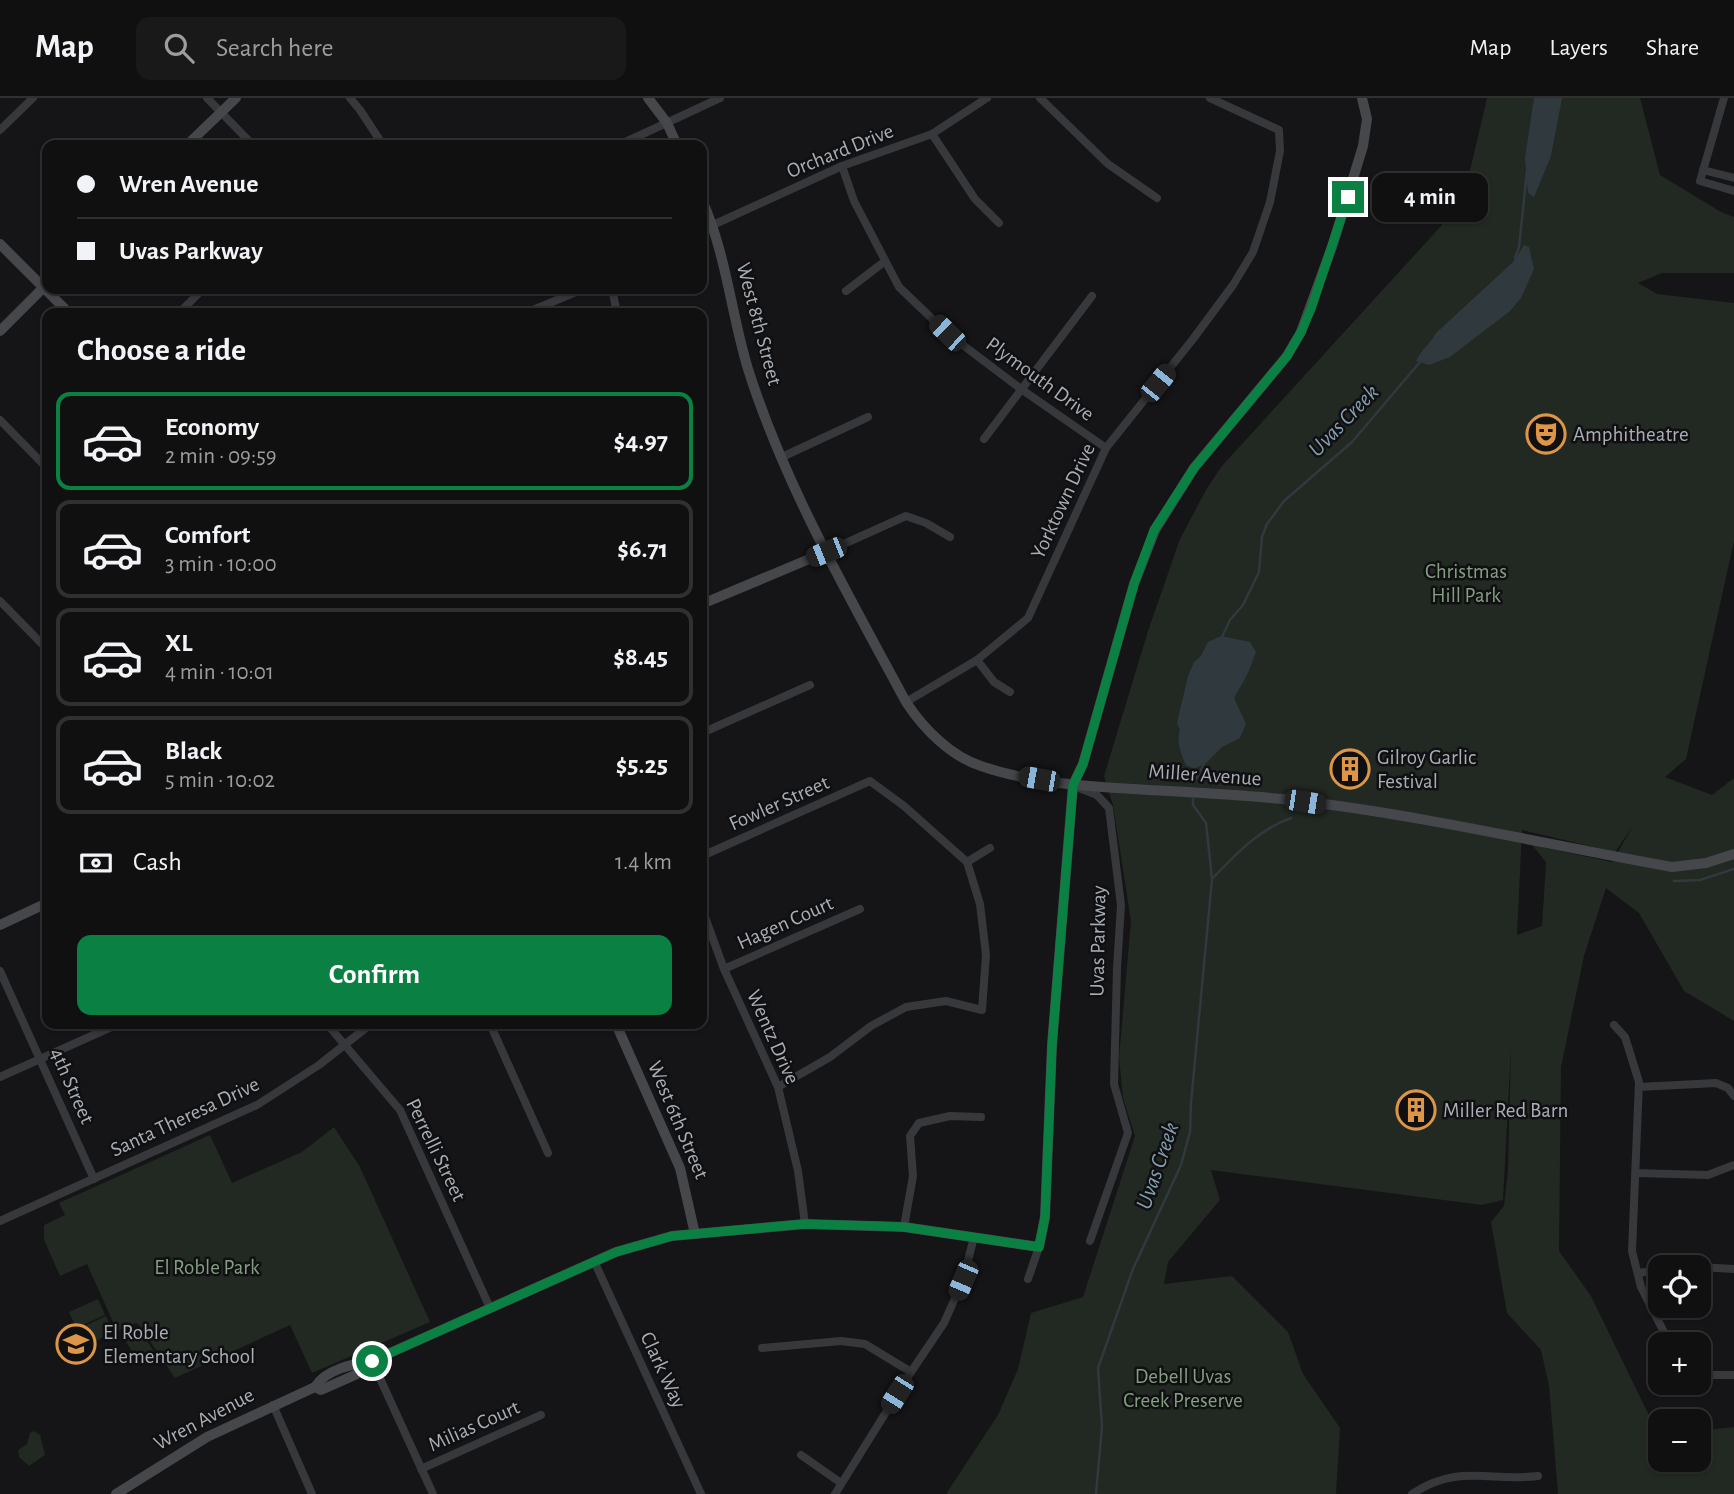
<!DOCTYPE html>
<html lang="en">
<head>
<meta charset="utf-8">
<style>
  :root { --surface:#101011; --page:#19191a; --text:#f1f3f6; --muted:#9c9d9f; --line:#303031; --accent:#0b8043 }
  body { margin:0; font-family:"Alegreya Sans",sans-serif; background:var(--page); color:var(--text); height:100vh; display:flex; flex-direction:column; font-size:26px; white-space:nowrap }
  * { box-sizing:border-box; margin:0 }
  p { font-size:23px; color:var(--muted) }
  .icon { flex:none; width:38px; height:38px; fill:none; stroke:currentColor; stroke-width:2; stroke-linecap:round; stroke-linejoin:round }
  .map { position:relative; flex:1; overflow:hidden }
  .sheet { position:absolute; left:42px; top:210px; width:665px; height:721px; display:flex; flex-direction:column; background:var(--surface); border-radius:14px; box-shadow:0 2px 5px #0004,0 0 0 2px var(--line) }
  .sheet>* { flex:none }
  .banner { position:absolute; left:42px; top:42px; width:665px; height:154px; border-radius:14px; box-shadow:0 2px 5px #0004,0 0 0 2px var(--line); display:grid; align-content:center; height:154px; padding:0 35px; background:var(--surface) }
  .buttons { position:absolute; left:1648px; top:1157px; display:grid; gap:14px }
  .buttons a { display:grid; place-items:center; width:63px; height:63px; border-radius:14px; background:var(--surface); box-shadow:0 2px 5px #0004,0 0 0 2px var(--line); font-size:35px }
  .end { position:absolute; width:32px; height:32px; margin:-16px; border:9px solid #0b8043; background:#fff; box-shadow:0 0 0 4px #fff }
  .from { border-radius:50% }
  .bubble { position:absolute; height:49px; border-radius:14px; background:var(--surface); box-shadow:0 2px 5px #0004,0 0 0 2px var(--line); font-size:23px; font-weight:700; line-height:49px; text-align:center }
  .car { position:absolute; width:21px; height:42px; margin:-21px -10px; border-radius:9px; box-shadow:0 0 5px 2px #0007; background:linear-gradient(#222 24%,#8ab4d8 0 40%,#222 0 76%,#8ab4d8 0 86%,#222 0) }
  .banner b { display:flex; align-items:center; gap:24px; height:66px; font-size:26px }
  .banner b+b { border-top:2px solid var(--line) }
  .banner i { width:18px; height:18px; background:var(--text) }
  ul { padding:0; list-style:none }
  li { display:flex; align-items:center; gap:21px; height:98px; margin:0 14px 10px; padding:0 21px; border:4px solid var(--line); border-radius:14px }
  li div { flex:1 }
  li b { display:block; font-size:26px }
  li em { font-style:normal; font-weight:700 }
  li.on { border-color:var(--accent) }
  li>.icon { width:63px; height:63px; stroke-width:1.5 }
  h2 { padding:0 35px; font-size:32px; line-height:84px }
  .pay { display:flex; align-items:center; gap:18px; height:77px; padding:0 35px; font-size:26px }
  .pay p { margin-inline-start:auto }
  .cta { display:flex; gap:14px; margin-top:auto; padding:14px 35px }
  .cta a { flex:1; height:80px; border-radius:14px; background:var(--accent); color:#fff; font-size:28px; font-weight:700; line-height:80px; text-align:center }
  header { display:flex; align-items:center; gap:42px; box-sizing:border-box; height:98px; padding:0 35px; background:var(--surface); border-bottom:2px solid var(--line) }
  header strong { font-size:33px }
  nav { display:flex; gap:38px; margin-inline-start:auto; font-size:24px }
  .search { width:490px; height:63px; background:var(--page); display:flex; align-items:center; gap:18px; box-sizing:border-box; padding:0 24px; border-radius:14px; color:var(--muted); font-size:26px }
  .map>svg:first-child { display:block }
  .green { fill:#222822; fill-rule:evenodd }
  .water { fill:#30393e }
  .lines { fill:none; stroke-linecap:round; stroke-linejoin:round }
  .stream { stroke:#30393e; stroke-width:2.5 }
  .street { stroke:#37383b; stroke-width:8 }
  .secondary { stroke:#45474b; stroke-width:10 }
  .route { stroke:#0b8043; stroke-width:9 }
  .labels { text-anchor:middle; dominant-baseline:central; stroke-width:5; stroke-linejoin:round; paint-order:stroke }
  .street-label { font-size:21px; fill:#a9aeb5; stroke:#101012 }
  .poi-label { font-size:21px; fill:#a9aeb5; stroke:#101012; text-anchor:start }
  .park-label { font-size:21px; fill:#849e82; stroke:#101012 }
  .water-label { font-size:23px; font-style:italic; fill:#839fad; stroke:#101012 }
</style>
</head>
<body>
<header>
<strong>Map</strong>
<div class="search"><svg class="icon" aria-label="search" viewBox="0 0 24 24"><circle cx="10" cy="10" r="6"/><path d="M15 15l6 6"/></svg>Search here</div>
<nav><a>Map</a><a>Layers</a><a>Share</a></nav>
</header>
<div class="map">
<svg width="1734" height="1396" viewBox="0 0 1734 1396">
  <rect width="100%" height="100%" fill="#151517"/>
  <g class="green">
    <path d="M 1487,0 L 1640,0 L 1660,77 L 1721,114 L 1734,119 L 1734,175 L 1662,175 L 1638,185 L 1657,196 L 1734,205 L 1734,443 L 1686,661 L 1665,679 L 1712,697 L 1734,680 L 1734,923 L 1684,893 L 1639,815 L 1606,790 L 1584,858 L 1561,969 L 1559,1153 L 1591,1198 L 1658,1336 L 1661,1336 L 1661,1362 L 1699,1362 L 1699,1333 L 1734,1329 L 1734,1396 L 1558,1396 L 1549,1288 L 1541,1252 L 1507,1215 L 1491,1124 L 1504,1108 L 1508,1071 L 1511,951 L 1503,1102 L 1482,1107 L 1211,1072 L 1220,1102 L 1168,1164 L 1164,1186 L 1232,1178 L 1288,1234 L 1303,1276 L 1340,1330 L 1336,1396 L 946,1396 L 998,1317 L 1018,1271 L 1031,1215 L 1083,1199 L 1135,1038 L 1123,1000 L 1119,960 L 1131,823 L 1113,707 L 1104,678 L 1148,533 L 1180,441 L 1206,392 L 1221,369 L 1452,116 L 1465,94 ZM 1633,728 L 1612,764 L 1532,747 L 1546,764 L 1542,828 L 1517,837 L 1522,732 L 1615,754 Z"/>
    <polygon points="334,1029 360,1069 430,1224 312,1275 290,1227 175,1280 139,1227 136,1225 117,1233 87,1166 60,1178 44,1142 44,1127 65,1117 59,1105 210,1037 232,1085 302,1054"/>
    <polygon points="98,1201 105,1217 76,1230 69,1214"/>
    <polygon points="106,1218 113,1235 84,1248 76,1232"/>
    <polygon points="137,1228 155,1255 140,1265 122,1238"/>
    <polygon points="34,1333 40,1337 45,1357 29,1368 19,1359 18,1352 27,1346 30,1335"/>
  </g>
  <g class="water">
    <polygon points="1534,0 1562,0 1551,58 1534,99 1528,95 1525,60"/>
    <path d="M 1524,147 L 1529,149 L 1534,171 L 1521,200 L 1510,213 L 1450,259 L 1429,267 L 1416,263 C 1421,252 1430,246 1436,235 L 1513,164 Z"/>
    <path d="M 1221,538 L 1250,544 L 1256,554 L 1248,575 L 1234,600 L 1246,626 L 1240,640 L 1222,649 L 1206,665 L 1194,671 L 1186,667 C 1181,656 1176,643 1180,632 L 1177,625 L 1188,578 L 1194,564 L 1201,558 L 1208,544 Z"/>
  </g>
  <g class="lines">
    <g class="stream">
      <polyline points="1515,160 1519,149 1527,73"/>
      <polyline points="1221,541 1230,522 1243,507 1259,474 1262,439 1267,426 1284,403 1352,344 1420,264"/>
      <polyline points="1196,681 1204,666"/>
      <path d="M 1212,781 C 1235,757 1259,731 1291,720"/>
      <polyline points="1674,783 1700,782 1734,771"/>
      <polyline points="1096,1396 1102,1329 1098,1270 1133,1171 1181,1067 1190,1034 1191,1005 1212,781 1206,725 1193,707 1193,701"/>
    </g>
    <g class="street">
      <polyline points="207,0 253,47"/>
      <polyline points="350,0 360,12 383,47"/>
      <polyline points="1040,0 1108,66 1157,100"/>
      <polyline points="1724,0 1700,83 1734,93"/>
      <polyline points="0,32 33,0"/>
      <polyline points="932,36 975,101 999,125"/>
      <polyline points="619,47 720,0"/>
      <polyline points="842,68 854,103 899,189 947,235 1021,291 1106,350"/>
      <polyline points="1703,72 1734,80"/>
      <polyline points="702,132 842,68 932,36 987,0"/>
      <polyline points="612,191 617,215"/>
      <polyline points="846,193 884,164"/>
      <polyline points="179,215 203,191"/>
      <polyline points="526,215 583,191"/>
      <polyline points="0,322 47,370"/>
      <polyline points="984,341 1092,198"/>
      <polyline points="782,359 868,319"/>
      <polyline points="826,454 906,418 926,425 950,439"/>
      <polyline points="0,503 47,551"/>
      <polyline points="977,562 994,584 1010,594"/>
      <polyline points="906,604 977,562 1028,520 1106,350 1193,241 1233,187 1253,154 1270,104 1280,53 1279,32 1210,0"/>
      <polyline points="702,635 810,587"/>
      <polyline points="1079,690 1097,697 1109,710 1121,807 1117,870 1114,986 1128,1035 1090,1143"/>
      <polyline points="702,758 870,683 904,708 967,764 980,806 986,857 982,912 946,903 906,909 871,928 830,959 778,989"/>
      <polyline points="967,764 990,750"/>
      <polyline points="702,811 724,871 778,989 798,1073 805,1126"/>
      <polyline points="724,871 860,811"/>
      <polyline points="0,873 94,1081"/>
      <polyline points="327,926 400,1012 490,1210"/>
      <polyline points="490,926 548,1055"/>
      <polyline points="1614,927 1625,939 1639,984 1632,1153 1641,1189 1670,1246"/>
      <polyline points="0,979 118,926"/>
      <polyline points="1639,989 1716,985 1728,990 1734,998"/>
      <polyline points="1636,1075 1708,1077 1734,1067"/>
      <polyline points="0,1123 257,1007 319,967 371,926"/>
      <polyline points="904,1129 913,1078 910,1038 919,1025 950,1018 981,1019"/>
      <polyline points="594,1163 701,1396"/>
      <polyline points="1699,1169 1734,1171"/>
      <polyline points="1638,1175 1661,1172"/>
      <polyline points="1028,1181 1039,1149"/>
      <polyline points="762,1250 841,1243 865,1246 911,1274"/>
      <polyline points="372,1263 433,1396"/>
      <polyline points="1699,1277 1734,1277"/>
      <polyline points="273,1307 312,1396"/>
      <polyline points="801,1357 841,1385"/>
      <polyline points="421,1371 541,1317"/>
      <polyline points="835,1396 911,1274 944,1225 963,1182 974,1139"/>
      <path d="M 1412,1396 C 1458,1365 1490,1384 1538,1378"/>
    </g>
    <g class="secondary">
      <polyline points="648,0 667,25 677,47"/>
      <polyline points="187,47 236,0"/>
      <path d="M 702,102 C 726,155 731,215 748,271 C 785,388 848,496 906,604 C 923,630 950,658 981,668 C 1024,683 1071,687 1116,690 C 1178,694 1240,696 1301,703 C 1426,718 1549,747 1672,769 L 1706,765 L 1734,756"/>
      <polyline points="0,146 69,215"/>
      <polyline points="0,233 47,186"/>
      <polyline points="702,506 826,454"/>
      <polyline points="0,827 47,805"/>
      <polyline points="616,926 680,1070 695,1136"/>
      <path d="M 315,1289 C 326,1271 353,1266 372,1263 L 616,1154 L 672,1138 L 805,1126 L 904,1129 L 1039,1149 L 1045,1119 L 1052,947 L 1073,687 L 1083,666 L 1134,486 L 1155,432 L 1194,370 L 1287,258 L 1301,234 L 1333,146 L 1363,48 L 1367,21 L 1362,0"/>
      <polyline points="116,1396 207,1339 315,1289 321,1292 355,1277 370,1265"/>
    </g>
  </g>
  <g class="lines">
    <polyline class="route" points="372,1263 616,1154 672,1138 804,1126 879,1128 904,1129 1039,1149 1045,1119 1052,947 1073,687 1083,666 1134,486 1154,432 1194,370 1287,258 1301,234 1311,211 1348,99"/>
  </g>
  <defs>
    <g id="theatre-ring" transform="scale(2.0125)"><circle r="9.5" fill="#101012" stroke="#dd9647" stroke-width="1.5"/><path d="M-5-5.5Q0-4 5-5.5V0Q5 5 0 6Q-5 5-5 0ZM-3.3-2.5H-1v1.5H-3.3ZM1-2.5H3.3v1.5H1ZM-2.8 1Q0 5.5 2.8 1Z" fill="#dd9647"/></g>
    <g id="building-ring" transform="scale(2.0125)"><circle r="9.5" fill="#101012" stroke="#dd9647" stroke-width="1.5"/><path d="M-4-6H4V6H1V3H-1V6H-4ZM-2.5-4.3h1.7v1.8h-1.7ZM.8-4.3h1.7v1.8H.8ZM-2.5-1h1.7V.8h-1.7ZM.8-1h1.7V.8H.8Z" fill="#dd9647"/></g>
    <g id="school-ring" transform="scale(2.0125)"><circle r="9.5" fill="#101012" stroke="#dd9647" stroke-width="1.5"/><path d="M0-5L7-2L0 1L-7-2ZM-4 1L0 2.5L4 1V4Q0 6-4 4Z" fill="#dd9647"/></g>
  </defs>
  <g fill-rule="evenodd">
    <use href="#theatre-ring" x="1546" y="336"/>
    <use href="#building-ring" x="1350" y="671"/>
    <use href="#building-ring" x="1416" y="1012"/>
    <use href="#school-ring" x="76" y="1246"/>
  </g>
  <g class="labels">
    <g class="street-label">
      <text transform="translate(840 53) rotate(-22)">Orchard Drive</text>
      <text transform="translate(759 226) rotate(75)">West 8th Street</text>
      <text transform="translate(1040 281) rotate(36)">Plymouth Drive</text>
      <text transform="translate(1063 403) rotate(-65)">Yorktown Drive</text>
      <text transform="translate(1205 677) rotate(4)">Miller Avenue</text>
      <text transform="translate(779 705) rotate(-24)">Fowler Street</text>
      <text transform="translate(785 825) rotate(-24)">Hagen Court</text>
      <text transform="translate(1098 843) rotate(-89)">Uvas Parkway</text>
      <text transform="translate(773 939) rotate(66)">Wentz Drive</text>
      <text transform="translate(72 988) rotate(66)">4th Street</text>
      <text transform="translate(185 1019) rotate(-25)">Santa Theresa Drive</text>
      <text transform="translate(678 1022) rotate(67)">West 6th Street</text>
      <text transform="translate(436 1052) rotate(64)">Perrelli Street</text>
      <text transform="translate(663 1272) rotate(65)">Clark Way</text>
      <text transform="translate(204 1321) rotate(-28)">Wren Avenue</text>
      <text transform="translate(474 1328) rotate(-24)">Milias Court</text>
    </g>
    <g class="poi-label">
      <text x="1573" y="336">Amphitheatre</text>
      <text x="1377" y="659">Gilroy Garlic<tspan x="1377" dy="24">Festival</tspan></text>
      <text x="1443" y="1012">Miller Red Barn</text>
      <text x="103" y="1234">El Roble<tspan x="103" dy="24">Elementary School</tspan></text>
    </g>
    <g class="park-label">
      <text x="1466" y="473">Christmas<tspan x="1466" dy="24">Hill Park</tspan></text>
      <text x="207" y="1169">El Roble Park</text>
      <text x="1183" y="1278">Debell Uvas<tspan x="1183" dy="24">Creek Preserve</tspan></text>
    </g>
    <g class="water-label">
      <text transform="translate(1344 323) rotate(-46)">Uvas Creek</text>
      <text transform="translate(1158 1068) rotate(-71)">Uvas Creek</text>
    </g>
  </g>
</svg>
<div class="buttons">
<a><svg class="icon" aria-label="locate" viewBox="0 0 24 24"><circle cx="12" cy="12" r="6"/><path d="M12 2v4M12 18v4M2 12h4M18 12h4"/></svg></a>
<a>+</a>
<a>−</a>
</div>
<i class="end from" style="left:372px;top:1263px"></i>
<i class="end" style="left:1348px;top:99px"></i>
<div class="bubble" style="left:1372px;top:75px;width:116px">4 min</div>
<i class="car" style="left:947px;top:235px;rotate:314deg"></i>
<i class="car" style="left:1158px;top:285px;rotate:39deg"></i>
<i class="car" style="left:826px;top:454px;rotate:248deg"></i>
<i class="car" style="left:1039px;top:681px;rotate:280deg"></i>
<i class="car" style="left:1305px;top:704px;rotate:99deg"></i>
<i class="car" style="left:963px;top:1182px;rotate:203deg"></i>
<i class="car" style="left:897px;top:1296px;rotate:212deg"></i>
<div class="banner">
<b><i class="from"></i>Wren Avenue</b>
<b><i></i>Uvas Parkway</b>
</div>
<section class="sheet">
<h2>Choose a ride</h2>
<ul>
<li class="on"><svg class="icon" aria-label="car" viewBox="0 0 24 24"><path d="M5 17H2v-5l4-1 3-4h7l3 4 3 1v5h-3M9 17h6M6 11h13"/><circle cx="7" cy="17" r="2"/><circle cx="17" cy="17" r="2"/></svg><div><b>Economy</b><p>2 min · 09:59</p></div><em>$4.97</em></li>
<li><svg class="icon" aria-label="car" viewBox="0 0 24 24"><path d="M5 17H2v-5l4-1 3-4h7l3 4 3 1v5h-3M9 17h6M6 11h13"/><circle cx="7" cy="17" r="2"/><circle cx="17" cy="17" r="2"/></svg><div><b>Comfort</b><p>3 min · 10:00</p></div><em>$6.71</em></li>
<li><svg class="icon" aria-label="car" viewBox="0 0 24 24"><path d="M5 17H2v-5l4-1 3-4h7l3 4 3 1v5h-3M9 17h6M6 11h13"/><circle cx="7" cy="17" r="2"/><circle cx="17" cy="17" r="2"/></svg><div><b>XL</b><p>4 min · 10:01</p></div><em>$8.45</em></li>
<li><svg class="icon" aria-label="car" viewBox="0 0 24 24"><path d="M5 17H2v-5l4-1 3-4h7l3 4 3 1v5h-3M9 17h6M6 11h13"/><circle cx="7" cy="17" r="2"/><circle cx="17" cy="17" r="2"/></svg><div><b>Black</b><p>5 min · 10:02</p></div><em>$5.25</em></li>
</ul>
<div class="pay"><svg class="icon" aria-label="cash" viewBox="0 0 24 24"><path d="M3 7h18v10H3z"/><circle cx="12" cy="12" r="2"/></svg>Cash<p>1.4 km</p></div>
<div class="cta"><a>Confirm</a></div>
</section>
</div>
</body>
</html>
